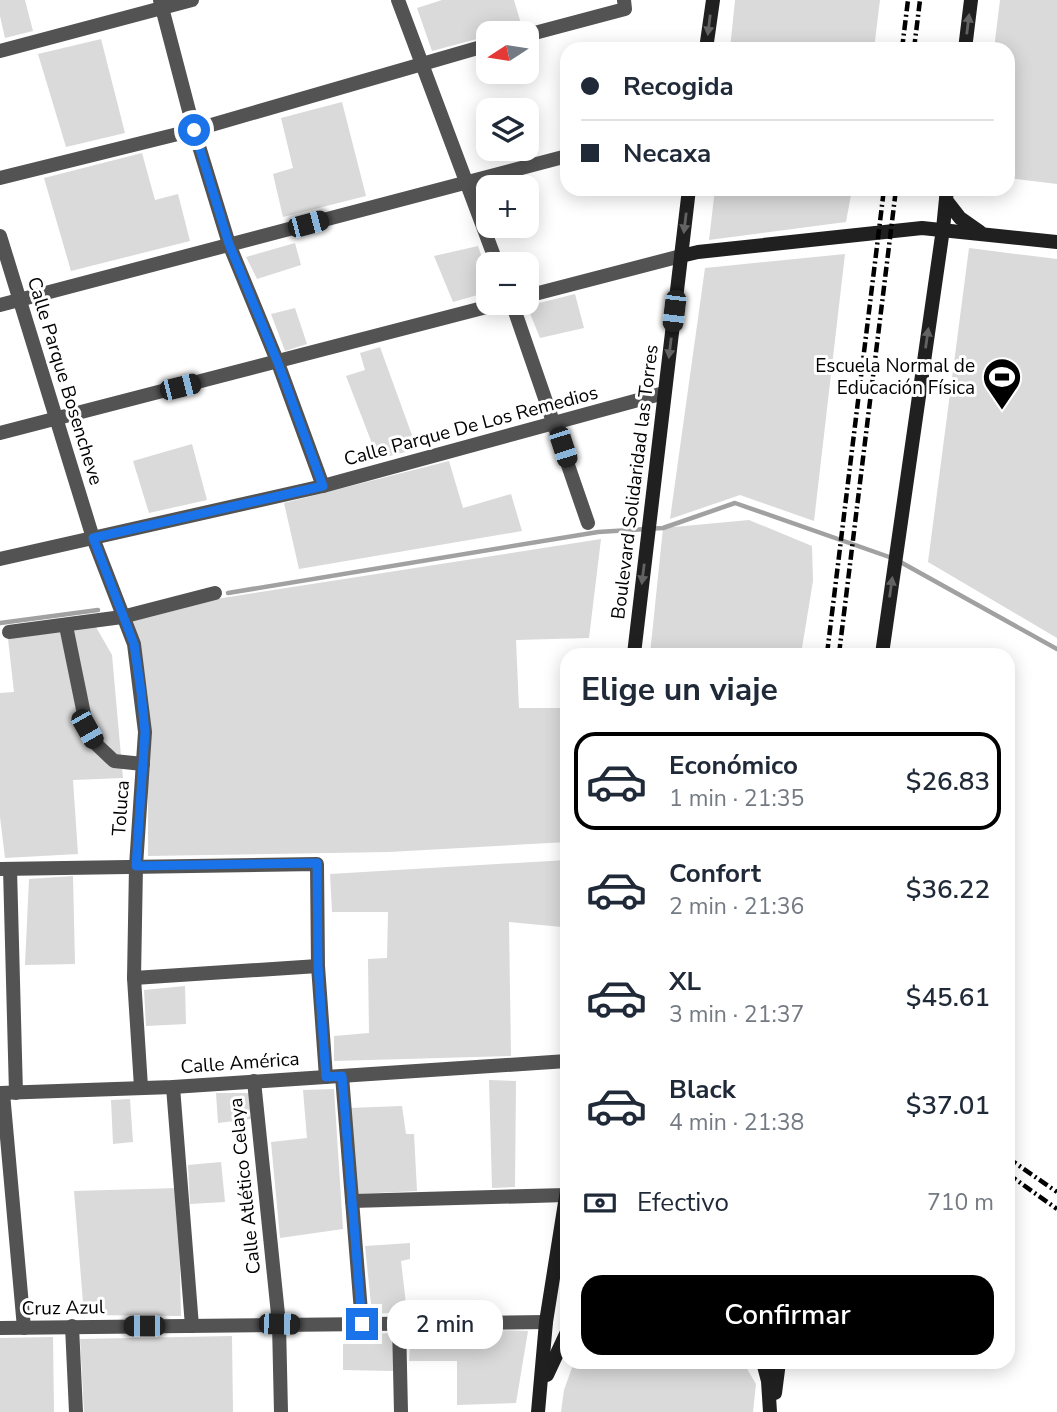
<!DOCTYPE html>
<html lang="es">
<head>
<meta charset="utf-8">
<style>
  :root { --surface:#fff; --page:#f6f6f7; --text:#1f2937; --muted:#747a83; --line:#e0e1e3; --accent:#000 }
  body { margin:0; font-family:"Nunito Sans",sans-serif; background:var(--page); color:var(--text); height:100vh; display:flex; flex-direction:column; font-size:26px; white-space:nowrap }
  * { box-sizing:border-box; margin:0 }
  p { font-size:23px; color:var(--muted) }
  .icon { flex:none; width:38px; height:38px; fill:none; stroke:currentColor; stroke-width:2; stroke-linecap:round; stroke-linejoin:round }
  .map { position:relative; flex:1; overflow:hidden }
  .side { position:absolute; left:560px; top:648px; width:455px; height:721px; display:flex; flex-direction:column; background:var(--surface); border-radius:21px; box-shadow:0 4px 18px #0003 }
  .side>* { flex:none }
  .hud { position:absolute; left:560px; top:42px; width:455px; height:154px; border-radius:21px; box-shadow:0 4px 18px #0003; display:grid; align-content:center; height:154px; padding:0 21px; background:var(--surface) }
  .needle { width:46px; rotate:258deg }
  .controls { position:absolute; left:476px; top:21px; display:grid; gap:14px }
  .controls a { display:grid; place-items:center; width:63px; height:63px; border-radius:14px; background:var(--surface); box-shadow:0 4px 18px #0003; font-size:35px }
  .end { position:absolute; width:32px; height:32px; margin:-16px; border:9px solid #1a73e8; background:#fff; box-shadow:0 0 0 4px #fff }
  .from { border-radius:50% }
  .bubble { position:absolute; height:49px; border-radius:21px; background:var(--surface); box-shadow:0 4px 18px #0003; font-size:23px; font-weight:600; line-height:49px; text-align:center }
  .car { position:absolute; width:21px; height:42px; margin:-21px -10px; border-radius:9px; box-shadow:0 0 5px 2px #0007; background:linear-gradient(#222 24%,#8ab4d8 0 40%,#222 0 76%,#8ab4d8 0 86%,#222 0) }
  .hud b { display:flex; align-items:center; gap:24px; height:66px; font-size:26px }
  .hud b+b { border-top:2px solid var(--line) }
  .hud i { width:18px; height:18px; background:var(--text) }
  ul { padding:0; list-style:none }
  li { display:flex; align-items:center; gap:21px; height:98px; margin:0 14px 10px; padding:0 7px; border:4px solid transparent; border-radius:21px }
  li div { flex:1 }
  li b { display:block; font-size:26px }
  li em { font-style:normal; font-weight:600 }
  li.current { border-color:var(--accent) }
  li>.icon { width:63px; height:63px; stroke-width:1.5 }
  h2 { padding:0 21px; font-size:32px; line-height:84px }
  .pay { display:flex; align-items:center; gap:18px; height:77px; padding:0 21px; font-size:26px }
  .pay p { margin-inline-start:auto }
  .action { display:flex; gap:14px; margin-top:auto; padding:14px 21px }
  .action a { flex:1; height:80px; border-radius:21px; background:var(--accent); color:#fff; font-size:28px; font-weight:600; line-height:80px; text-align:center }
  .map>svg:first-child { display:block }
  .green { fill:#dadada }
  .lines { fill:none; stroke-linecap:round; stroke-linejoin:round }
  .stream { stroke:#a1a1a1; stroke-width:4.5 }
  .minor { stroke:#535353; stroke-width:14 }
  .secondary { stroke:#202020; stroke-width:14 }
  .rail { stroke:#000; stroke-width:4.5; stroke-dasharray:10 3.5 2 3.5; stroke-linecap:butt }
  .oneway { fill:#636363 }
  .route { stroke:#1a73e8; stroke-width:9 }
  .labels { text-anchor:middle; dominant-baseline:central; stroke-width:6; stroke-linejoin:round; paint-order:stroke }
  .poi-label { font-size:19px; fill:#000; stroke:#fff; text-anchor:end }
  .street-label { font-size:19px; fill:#000; stroke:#fff }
</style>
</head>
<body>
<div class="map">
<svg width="1057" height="1412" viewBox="0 0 1057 1412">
  <rect width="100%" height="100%" fill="#fff"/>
  <g class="green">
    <polygon points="0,0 25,0 33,31 5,38 0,16"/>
    <polygon points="442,0 514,0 522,27 499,33 488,33 488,36 432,51 417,8"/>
    <polygon points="735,0 880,0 874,49 730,49"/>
    <polygon points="1000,0 1057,0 1057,184 1008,178 1008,49 994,49"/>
    <polygon points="101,39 125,133 66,147 38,54"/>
    <polygon points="342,102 366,196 283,217 273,174 293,168 281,118"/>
    <polygon points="142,153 155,200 178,194 190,241 71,271 44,178"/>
    <polygon points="715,189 852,189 846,222 709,240"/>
    <polygon points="295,243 301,265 257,279 246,257"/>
    <polygon points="478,246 488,274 488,292 453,302 434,256"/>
    <polygon points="969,248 1057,259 1057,638 928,562"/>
    <polygon points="845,254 814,521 740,495 670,519 705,268"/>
    <polygon points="575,294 584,328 540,338 527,306"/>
    <polygon points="295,308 307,344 285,351 271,314"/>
    <polygon points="380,347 417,449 378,459 346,376 365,370 360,353"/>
    <polygon points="192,444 207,500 149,513 133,461"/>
    <polygon points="449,461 463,508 511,494 522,531 299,569 284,503"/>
    <polygon points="749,520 812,546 813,581 801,654 650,654 663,528"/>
    <polygon points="601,539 589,638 516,640 519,708 567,708 567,842 389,852 148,856 148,774 133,632 113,615"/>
    <polygon points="92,620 112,655 123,778 73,780 78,854 5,858 0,817 0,693 14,692 8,639"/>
    <polygon points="567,860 567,919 562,927 509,922 511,1056 334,1061 334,1036 369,1033 368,959 387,958 388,912 332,912 330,874"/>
    <polygon points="73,876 75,964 25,965 29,879"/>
    <polygon points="185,986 186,1024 146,1026 144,990"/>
    <polygon points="489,1080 516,1081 515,1187 492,1188"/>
    <polygon points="334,1089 343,1229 280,1238 271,1142 307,1138 303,1090"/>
    <polygon points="216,1093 249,1093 251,1119 218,1123"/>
    <polygon points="130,1099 133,1142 113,1144 111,1100"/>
    <polygon points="402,1106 406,1134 414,1134 417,1191 355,1194 349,1108"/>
    <polygon points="221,1162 225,1202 190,1204 188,1165"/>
    <polygon points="178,1188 181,1316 84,1315 74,1191"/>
    <polygon points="410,1243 410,1259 401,1261 407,1312 372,1314 365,1246"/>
    <polygon points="411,1327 528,1331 516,1403 457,1405 457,1361 409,1361"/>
    <polygon points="394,1333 394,1371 343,1370 343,1335"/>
    <polygon points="232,1336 233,1412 84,1412 80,1339"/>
    <polygon points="53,1337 54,1412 0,1412 0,1338"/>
    <polygon points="574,1362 743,1362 756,1384 753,1412 561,1412 564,1390"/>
  </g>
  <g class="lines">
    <g class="stream">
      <polyline points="228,593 598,532 663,528 735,503 895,559 1057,649"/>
      <polyline points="0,623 98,610"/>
    </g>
    <g class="minor">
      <polyline points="160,0 194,130 229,244 278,363 323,486"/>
      <polyline points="398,0 497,264"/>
      <polyline points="527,35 625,9 624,0"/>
      <polyline points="0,51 192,0"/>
      <polyline points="0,178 194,130 488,45"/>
      <polyline points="0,236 93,538 134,644 145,732 136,866 134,978 141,1087"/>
      <polyline points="527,296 681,256"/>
      <polyline points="512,303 588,523"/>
      <polyline points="0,305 567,156"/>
      <polyline points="0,433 502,303"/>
      <polyline points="0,559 323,486 664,393"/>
      <polyline points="66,626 87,729 97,745 114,761 143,764"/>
      <polyline points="9,632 122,617 215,593"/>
      <polyline points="0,869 317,864 318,966 326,1077"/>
      <polyline points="10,869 16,1093"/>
      <polyline points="134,978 318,966"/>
      <polyline points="342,1076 362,1324"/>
      <polyline points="254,1081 279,1324 281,1412"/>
      <polyline points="173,1087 192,1326"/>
      <polyline points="0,1093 173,1087 567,1061"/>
      <polyline points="3,1093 24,1328"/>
      <polyline points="352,1201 566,1195"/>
      <polyline points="399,1323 401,1412"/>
      <polyline points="72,1326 76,1412"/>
      <polyline points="0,1328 546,1322"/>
    </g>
    <g class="secondary">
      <polyline points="706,49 713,0"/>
      <polyline points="965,49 971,0"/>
      <polyline points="946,200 960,218 980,232"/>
      <polyline points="681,256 698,252 922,228 1057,242"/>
      <polyline points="634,654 689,189"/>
      <polyline points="882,654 943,229 947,189"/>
      <polyline points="763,1362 768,1381 770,1412"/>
      <polyline points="547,1375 567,1332"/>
      <polyline points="775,1393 779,1362"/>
      <polyline points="538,1412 546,1322 567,1190"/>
    </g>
    <g class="rail">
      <polyline points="902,49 908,0"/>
      <polyline points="914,49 920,0"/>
      <polyline points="827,654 884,189"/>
      <polyline points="839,654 896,189"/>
      <polyline points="1008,1158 1057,1192"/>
      <polyline points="1008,1174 1057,1209"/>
    </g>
  </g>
  <defs><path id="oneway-solid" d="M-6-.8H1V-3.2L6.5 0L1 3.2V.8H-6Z" transform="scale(1.75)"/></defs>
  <g class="oneway">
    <use href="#oneway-solid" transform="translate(968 24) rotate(-83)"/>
    <use href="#oneway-solid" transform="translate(709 25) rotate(97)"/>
    <use href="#oneway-solid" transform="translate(685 223) rotate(97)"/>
    <use href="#oneway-solid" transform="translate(927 338) rotate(-82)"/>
    <use href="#oneway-solid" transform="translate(670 348) rotate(97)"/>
    <use href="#oneway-solid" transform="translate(643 574) rotate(97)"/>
    <use href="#oneway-solid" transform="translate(891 587) rotate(-82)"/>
  </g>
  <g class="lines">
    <polyline class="route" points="194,130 229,244 278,363 323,486 93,538 134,644 141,692 145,732 136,866 317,863 318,966 326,1077 342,1076 362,1324"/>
  </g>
  <defs>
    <g id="stadium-pin" transform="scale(2.0125)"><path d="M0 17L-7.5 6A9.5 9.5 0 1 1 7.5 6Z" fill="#000" stroke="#fff"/><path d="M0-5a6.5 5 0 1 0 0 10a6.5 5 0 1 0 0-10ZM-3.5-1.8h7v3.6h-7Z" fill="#fff"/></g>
  </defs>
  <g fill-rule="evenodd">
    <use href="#stadium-pin" x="1002" y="377"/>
  </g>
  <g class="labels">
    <g class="poi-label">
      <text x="975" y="366">Escuela Normal de<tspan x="975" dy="22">Educación Física</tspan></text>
    </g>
    <g class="street-label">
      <text transform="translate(65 381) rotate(73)">Calle Parque Bosencheve</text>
      <text transform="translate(471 426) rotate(-15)">Calle Parque De Los Remedios</text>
      <text transform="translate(635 482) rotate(-83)">Boulevard Solidaridad las Torres</text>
      <text transform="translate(121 808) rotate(-86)">Toluca</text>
      <text transform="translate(240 1063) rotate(-4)">Calle América</text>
      <text transform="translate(245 1186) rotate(-96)">Calle Atlético Celaya</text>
      <text transform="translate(63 1308) rotate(-1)">Cruz Azul</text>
    </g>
  </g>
</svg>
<div class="controls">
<a><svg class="needle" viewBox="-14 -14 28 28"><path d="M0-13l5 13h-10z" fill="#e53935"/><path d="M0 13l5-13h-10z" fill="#747a83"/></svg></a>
<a><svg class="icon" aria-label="layers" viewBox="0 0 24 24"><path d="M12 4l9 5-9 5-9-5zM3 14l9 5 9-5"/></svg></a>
<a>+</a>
<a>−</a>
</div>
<i class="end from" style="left:194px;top:130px"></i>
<i class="end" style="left:362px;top:1324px"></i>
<div class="bubble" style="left:387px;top:1300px;width:116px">2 min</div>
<i class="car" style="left:308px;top:224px;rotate:75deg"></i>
<i class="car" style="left:674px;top:311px;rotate:187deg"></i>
<i class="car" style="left:180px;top:387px;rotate:76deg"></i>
<i class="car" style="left:563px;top:447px;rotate:162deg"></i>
<i class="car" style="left:87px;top:729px;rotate:150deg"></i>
<i class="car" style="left:279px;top:1324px;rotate:91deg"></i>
<i class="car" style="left:144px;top:1326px;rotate:270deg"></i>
<div class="hud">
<b><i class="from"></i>Recogida</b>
<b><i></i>Necaxa</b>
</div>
<section class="side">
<h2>Elige un viaje</h2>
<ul>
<li class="current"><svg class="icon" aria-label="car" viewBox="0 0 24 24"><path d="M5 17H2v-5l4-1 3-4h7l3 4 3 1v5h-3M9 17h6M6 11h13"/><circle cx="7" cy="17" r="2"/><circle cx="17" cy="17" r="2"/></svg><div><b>Económico</b><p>1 min · 21:35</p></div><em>$26.83</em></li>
<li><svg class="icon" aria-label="car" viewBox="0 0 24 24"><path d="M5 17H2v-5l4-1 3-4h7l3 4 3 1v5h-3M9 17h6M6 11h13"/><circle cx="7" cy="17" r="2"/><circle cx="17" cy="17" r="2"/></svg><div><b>Confort</b><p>2 min · 21:36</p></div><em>$36.22</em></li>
<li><svg class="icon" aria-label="car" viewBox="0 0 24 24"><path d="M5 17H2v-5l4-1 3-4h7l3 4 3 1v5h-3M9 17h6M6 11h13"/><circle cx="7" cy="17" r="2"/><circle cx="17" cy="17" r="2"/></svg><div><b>XL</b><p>3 min · 21:37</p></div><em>$45.61</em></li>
<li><svg class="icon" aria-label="car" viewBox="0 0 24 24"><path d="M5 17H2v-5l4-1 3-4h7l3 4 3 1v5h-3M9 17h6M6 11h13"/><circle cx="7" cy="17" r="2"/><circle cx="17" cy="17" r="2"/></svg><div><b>Black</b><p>4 min · 21:38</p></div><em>$37.01</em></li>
</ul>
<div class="pay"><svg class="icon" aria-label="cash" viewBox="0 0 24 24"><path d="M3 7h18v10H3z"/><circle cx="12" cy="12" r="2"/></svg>Efectivo<p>710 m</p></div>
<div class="action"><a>Confirmar</a></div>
</section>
</div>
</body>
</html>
